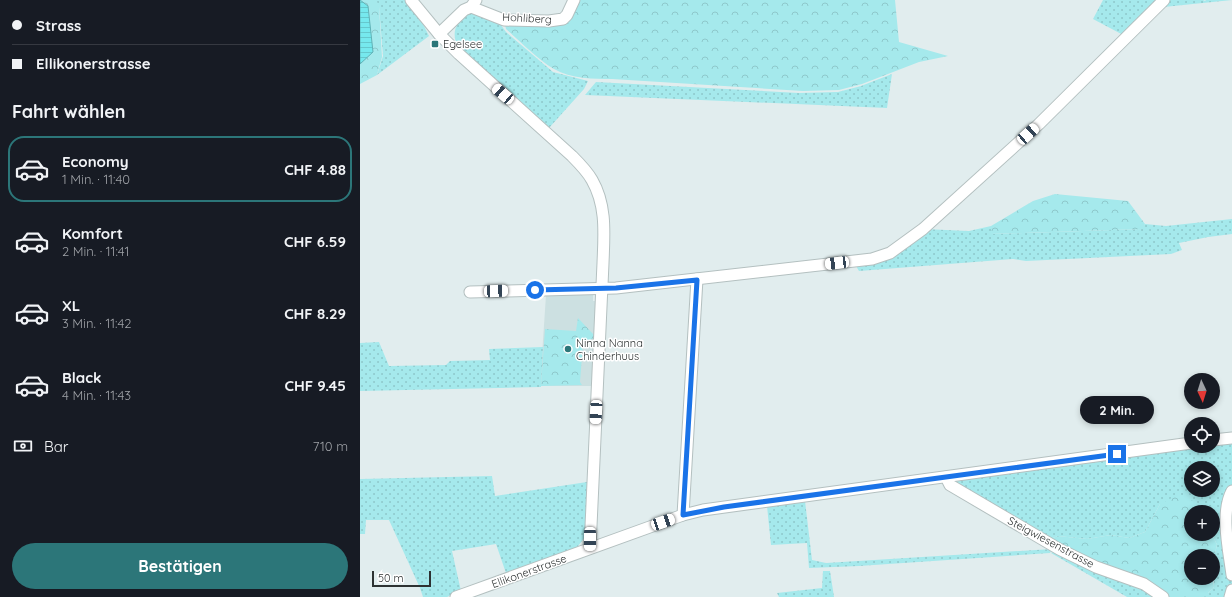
<!DOCTYPE html>
<html lang="de">
<head>
<meta charset="utf-8">
<style>
  :root { --surface:#171b24; --page:#20242c; --text:#f1f3f6; --muted:#9ea1a6; --line:#363941; --accent:#2c7679 }
  body { margin:0; font-family:Quicksand,sans-serif; background:var(--page); color:var(--text); height:100vh; display:flex; flex-direction:column; font-size:15px; white-space:nowrap }
  * { box-sizing:border-box; margin:0 }
  p { font-size:13px; color:var(--muted) }
  .icon { flex:none; width:22px; height:22px; fill:none; stroke:currentColor; stroke-width:2; stroke-linecap:round; stroke-linejoin:round }
  .map { position:relative; flex:1; overflow:hidden }
  .details { display:flex; flex-direction:column; background:var(--surface); width:360px }
  .details>* { flex:none }
  .banner { display:grid; align-content:center; height:88px; padding:0 12px; background:var(--surface) }
  .needle { width:26px; rotate:176deg }
  .fabs { position:absolute; left:824px; top:373px; display:grid; gap:8px }
  .fabs a { display:grid; place-items:center; width:36px; height:36px; border-radius:50%; background:var(--surface); box-shadow:0 2px 6px #0003; font-size:20px }
  .scale { position:absolute; left:12px; bottom:10px; width:59px; box-sizing:border-box; padding-left:4px; border:2px solid #2d3232; border-top:0; font-size:11px; line-height:14px; white-space:nowrap; color:#2d3232; -webkit-text-stroke:3px #fff; paint-order:stroke }
  .end { position:absolute; width:18px; height:18px; margin:-9px; border:5px solid #1a73e8; background:#fff; box-shadow:0 0 0 2px #fff }
  .from { border-radius:50% }
  .bubble { position:absolute; height:28px; border-radius:14px; background:var(--surface); box-shadow:0 2px 6px #0003; font-size:13px; font-weight:700; line-height:28px; text-align:center }
  .car { position:absolute; width:12px; height:24px; margin:-12px -6px; border-radius:5px; box-shadow:0 0 3px 1px #0007; background:linear-gradient(#fff 24%,#345 0 40%,#fff 0 76%,#345 0 86%,#fff 0) }
  .banner b { display:flex; align-items:center; gap:14px; height:38px; font-size:15px }
  .banner b+b { border-top:1px solid var(--line) }
  .banner i { width:10px; height:10px; background:var(--text) }
  ul { padding:0; list-style:none }
  li { display:flex; align-items:center; gap:12px; height:66px; margin:0 8px 6px; padding:0 4px; border:2px solid transparent; border-radius:16px }
  li div { flex:1 }
  li b { display:block; font-size:15px }
  li em { font-style:normal; font-weight:700 }
  li.on { border-color:var(--accent) }
  li>.icon { width:36px; height:36px; stroke-width:1.5 }
  h2 { padding:0 12px; font-size:18px; line-height:48px }
  .pay { display:flex; align-items:center; gap:10px; height:44px; padding:0 12px; font-size:15px }
  .pay p { margin-inline-start:auto }
  .button { display:flex; gap:8px; margin-top:auto; padding:8px 12px }
  .button a { flex:1; height:46px; border-radius:24px; background:var(--accent); color:#fff; font-size:16px; font-weight:700; line-height:46px; text-align:center }
  main { display:flex; flex:1; min-height:0 }
  .map>svg:first-child { display:block }
  .built { fill:#cce0e1 }
  .grass { fill:url(#grass-dots); fill-rule:evenodd }
  .forest { fill:url(#forest-crowns) }
  .water { fill:url(#water-rules); stroke:#60b2b6 }
  .lines { fill:none; stroke-linecap:round; stroke-linejoin:round }
  .minor-casing { stroke:#b4c0c0; stroke-width:13 }
  .minor { stroke:#fff; stroke-width:11 }
  .route { stroke:#1a73e8; stroke-width:5 }
  .poi-dot { fill:#2c7679; stroke:#fff; stroke-width:1.5 }
  .labels { text-anchor:middle; dominant-baseline:central; stroke-width:3; stroke-linejoin:round; paint-order:stroke }
  .street-label { font-size:11px; fill:#2d3232; stroke:#fff }
  .poi-label { font-size:11px; fill:#2d3232; stroke:#fff; text-anchor:start }
</style>
</head>
<body>
<main>
<section class="details">
<div class="banner">
<b><i class="from"></i>Strass</b>
<b><i></i>Ellikonerstrasse</b>
</div>
<h2>Fahrt wählen</h2>
<ul>
<li class="on"><svg class="icon" aria-label="car" viewBox="0 0 24 24"><path d="M5 17H2v-5l4-1 3-4h7l3 4 3 1v5h-3M9 17h6M6 11h13"/><circle cx="7" cy="17" r="2"/><circle cx="17" cy="17" r="2"/></svg><div><b>Economy</b><p>1 Min. · 11:40</p></div><em>CHF 4.88</em></li>
<li><svg class="icon" aria-label="car" viewBox="0 0 24 24"><path d="M5 17H2v-5l4-1 3-4h7l3 4 3 1v5h-3M9 17h6M6 11h13"/><circle cx="7" cy="17" r="2"/><circle cx="17" cy="17" r="2"/></svg><div><b>Komfort</b><p>2 Min. · 11:41</p></div><em>CHF 6.59</em></li>
<li><svg class="icon" aria-label="car" viewBox="0 0 24 24"><path d="M5 17H2v-5l4-1 3-4h7l3 4 3 1v5h-3M9 17h6M6 11h13"/><circle cx="7" cy="17" r="2"/><circle cx="17" cy="17" r="2"/></svg><div><b>XL</b><p>3 Min. · 11:42</p></div><em>CHF 8.29</em></li>
<li><svg class="icon" aria-label="car" viewBox="0 0 24 24"><path d="M5 17H2v-5l4-1 3-4h7l3 4 3 1v5h-3M9 17h6M6 11h13"/><circle cx="7" cy="17" r="2"/><circle cx="17" cy="17" r="2"/></svg><div><b>Black</b><p>4 Min. · 11:43</p></div><em>CHF 9.45</em></li>
</ul>
<div class="pay"><svg class="icon" aria-label="cash" viewBox="0 0 24 24"><path d="M3 7h18v10H3z"/><circle cx="12" cy="12" r="2"/></svg>Bar<p>710 m</p></div>
<div class="button"><a>Bestätigen</a></div>
</section>
<div class="map">
<svg width="872" height="597" viewBox="0 0 872 597">
  <defs>
    <pattern id="grass-dots" width="8" height="8" patternUnits="userSpaceOnUse"><rect width="8" height="8" fill="#a5e9ec"/><path d="M2 2h.1M6 6h.1" fill="none" stroke="#8ec8cb" stroke-width="1.8" stroke-linecap="round"/></pattern>
    <pattern id="forest-crowns" width="20" height="18" patternUnits="userSpaceOnUse"><rect width="20" height="18" fill="#a5e9ec"/><path d="M2 6a3 3 0 1 1 6 0M12 15a3 3 0 1 1 6 0" fill="none" stroke="#8ec8cb"/></pattern>
    <pattern id="water-rules" width="6" height="5" patternUnits="userSpaceOnUse"><rect width="6" height="5" fill="#76e9ee"/><path d="M0 2.5h6" fill="none" stroke="#66c8cd"/></pattern>
  </defs>
  <rect width="100%" height="100%" fill="#e1edee"/>
  <polygon class="built" points="186,295 233,295 233,301 236,301 236,312 232,386 180,386"/>
  <g class="grass">
    <polygon points="15,0 47,0 57,12 69,36 17,75 23,56 19,7"/>
    <polygon points="743,0 843,0 845,1 846,0 872,0 794,8 765,36 733,19"/>
    <path d="M 108,13 L 118,13 L 138,21 L 146,32 L 193,72 L 228,81 L 224,89 L 189,128 L 97,45 C 94,38 93,29 99,23 C 102,19 106,18 108,13 Z"/>
    <polygon points="532,74 527,108 225,95 236,82 439,93 478,92 501,86"/>
    <polygon points="872,219 872,234 848,237 819,243 822,250 811,254 666,261 653,259 499,271 493,261 512,259 563,229 609,231 631,226 631,234 782,229 785,224 806,226"/>
    <polygon points="19,342 29,366 86,365 90,361 130,360 129,349 183,347 181,387 0,391 0,343"/>
    <path d="M 872,438 L 872,491 L 868,498 L 872,575 L 872,590 L 870,597 L 848,597 L 848,593 L 854,587 L 853,561 L 857,545 L 852,534 L 853,512 L 843,512 L 842,510 L 800,504 L 785,532 L 769,538 L 751,535 L 727,539 L 698,536 L 685,541 L 586,477 L 831,446 L 853,446 L 853,440 ZM 831,468 L 853,468 L 853,490 L 831,490 Z"/>
    <polygon points="132,476 135,496 227,482 225,537 215,550 147,576 136,544 92,551 101,591 87,597 63,597 60,588 29,520 6,520 5,534 0,534 0,479"/>
    <polygon points="445,501 452,560 466,563 692,549 690,553 499,566 449,568 447,543 411,545 407,506"/>
    <polygon points="699,549 803,597 767,597 691,553"/>
    <polygon points="463,571 470,571 474,597 419,597 417,593 462,588"/>
  </g>
  <g class="forest">
    <polygon points="0,0 16,0 19,6 22,57 17,75 0,84"/>
    <path d="M 214,0 L 535,0 L 539,42 L 588,56 L 559,62 L 502,84 L 479,90 L 443,91 L 252,79 C 234,79 211,79 194,69 C 177,59 161,42 146,29 L 144,20 L 203,19 Z"/>
    <polygon points="695,194 768,201 785,224 783,229 631,234 631,226 673,201"/>
    <polygon points="218,318 234,335 234,338 223,343 220,382 222,385 181,386 185,329 216,331"/>
    <polygon points="816,496 829,497 843,512 831,512 831,534 852,534 857,545 853,561 853,556 831,556 831,578 853,578 854,587 848,593 848,597 803,597 685,541 698,536 727,539 751,535 769,538 785,532 800,504"/>
  </g>
  <polygon class="water" points="0,0 8,6 13,52 0,64"/>
  <g class="lines">
    <g class="minor-casing">
      <g id="minor">
        <path d="M 51,0 L 79,34 L 99,54 L 212,156 C 219,163 227,171 232,180 C 247,206 244,235 243,263 L 230,548"/>
        <polyline points="111,7 144,20 189,21 203,19 207,15 214,0"/>
        <polyline points="79,34 104,10 111,7 116,0"/>
        <polyline points="110,292 256,288 512,259 530,253 563,229 679,124 804,0"/>
        <polyline points="853,440 872,438"/>
        <polyline points="586,477 590,485 699,549 736,567 784,584 803,597"/>
        <path d="M 872,491 C 860,513 869,551 872,575"/>
        <polyline points="323,515 337,279"/>
        <polyline points="96,597 323,515 343,510 831,443"/>
        <polyline points="870,597 872,590"/>
      </g>
    </g>
    <use href="#minor" class="minor"/>
  </g>
  <g class="lines">
    <polyline class="route" points="175,290 256,288 337,280 323,515 364,507 757,454"/>
  </g>
  <g class="poi-dot">
    <rect x="71" y="40" width="8" height="8" rx="2"/>
    <circle cx="208" cy="349" r="4"/>
  </g>
  <g class="labels">
    <g class="street-label">
      <text transform="translate(167 18) rotate(3)">Hohliberg</text>
      <text transform="translate(691 542) rotate(28)">Steigwiesenstrasse</text>
      <text transform="translate(169 571) rotate(-20)">Ellikonerstrasse</text>
    </g>
    <g class="poi-label">
      <text x="83" y="44">Egelsee</text>
      <text x="216" y="343">Ninna Nanna<tspan x="216" dy="13">Chinderhuus</tspan></text>
    </g>
  </g>
</svg>
<div class="fabs">
<a><svg class="needle" viewBox="-14 -14 28 28"><path d="M0-13l5 13h-10z" fill="#e53935"/><path d="M0 13l5-13h-10z" fill="#9ea1a6"/></svg></a>
<a><svg class="icon" aria-label="locate" viewBox="0 0 24 24"><circle cx="12" cy="12" r="6"/><path d="M12 2v4M12 18v4M2 12h4M18 12h4"/></svg></a>
<a><svg class="icon" aria-label="layers" viewBox="0 0 24 24"><path d="M12 4l9 5-9 5-9-5zM3 14l9 5 9-5"/></svg></a>
<a>+</a>
<a>−</a>
</div>
<div class="scale">50 m</div>
<i class="end from" style="left:175px;top:290px"></i>
<i class="end" style="left:757px;top:454px"></i>
<div class="bubble" style="left:720px;top:396px;width:74px">2 Min.</div>
<i class="car" style="left:143px;top:94px;rotate:311deg"></i>
<i class="car" style="left:668px;top:134px;rotate:48deg"></i>
<i class="car" style="left:477px;top:263px;rotate:263deg"></i>
<i class="car" style="left:136px;top:291px;rotate:88deg"></i>
<i class="car" style="left:236px;top:412px;rotate:183deg"></i>
<i class="car" style="left:303px;top:522px;rotate:71deg"></i>
<i class="car" style="left:230px;top:539px;rotate:180deg"></i>
</div>
</main>
</body>
</html>
